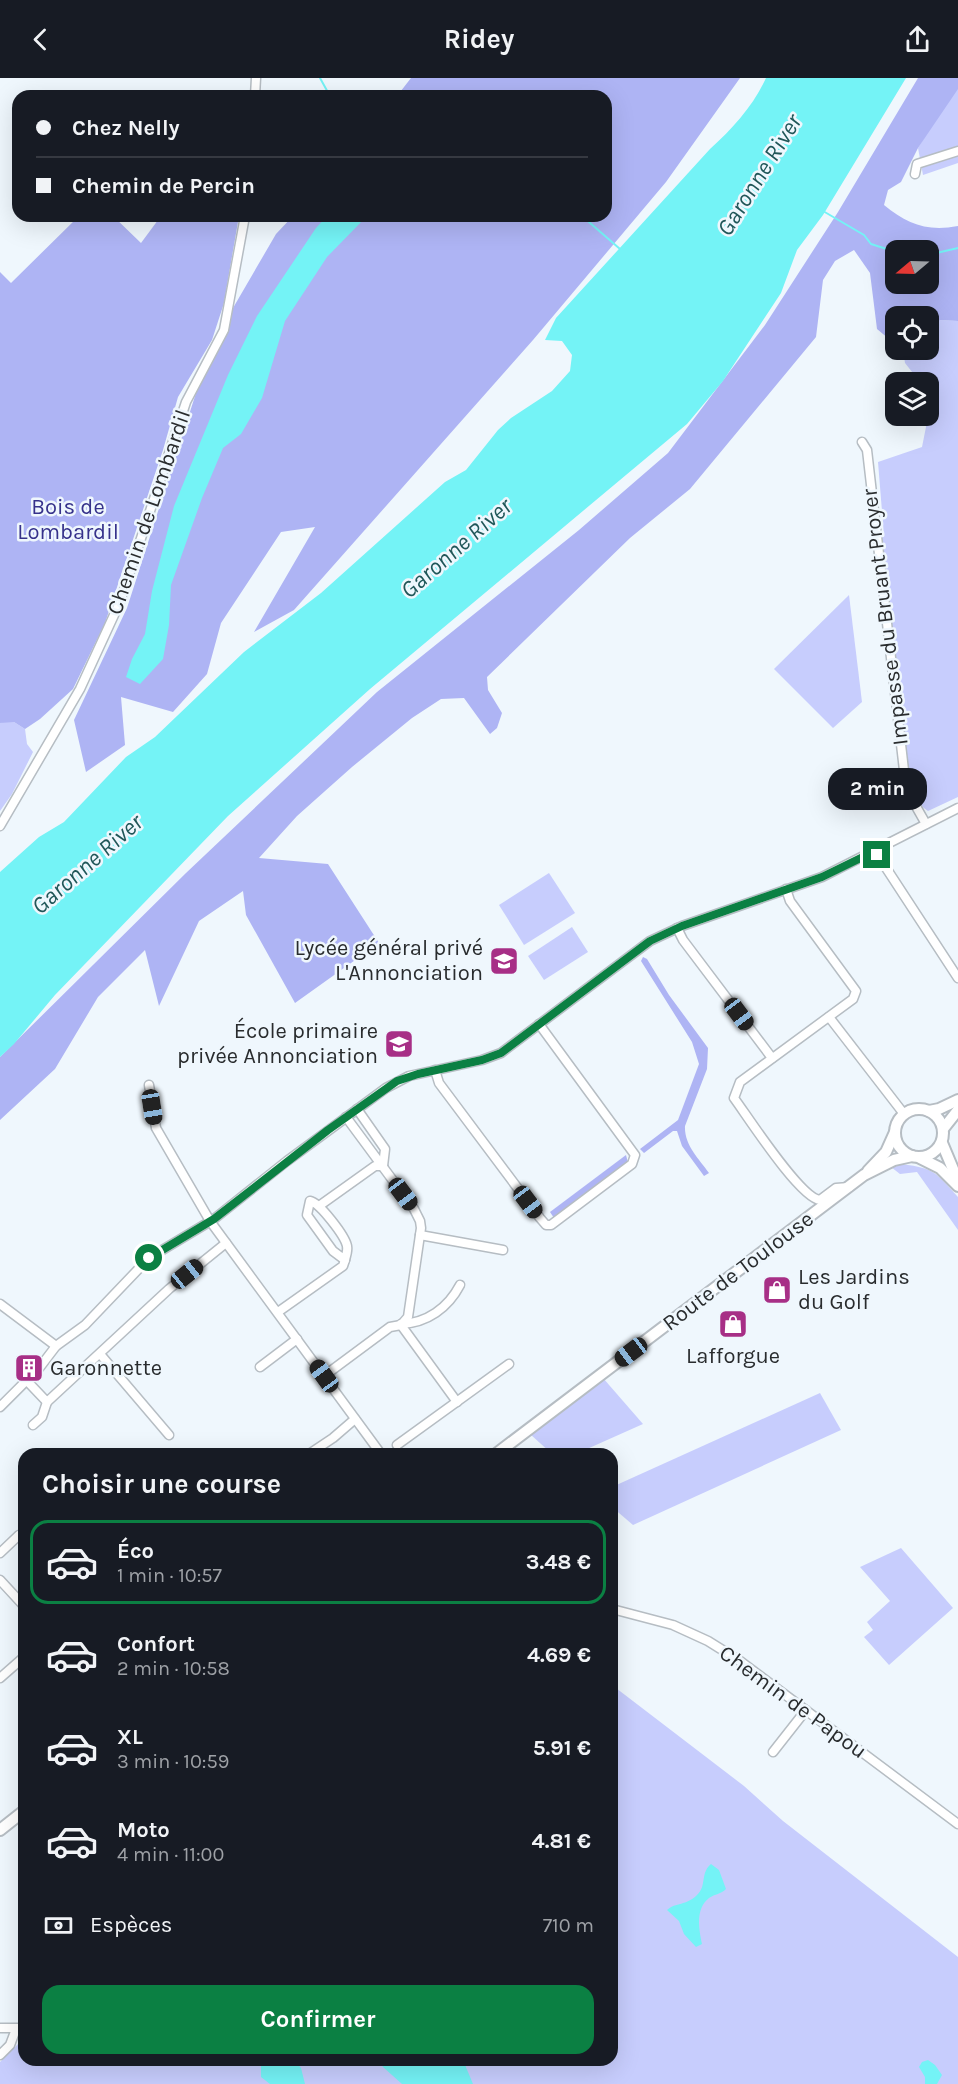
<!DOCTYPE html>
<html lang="fr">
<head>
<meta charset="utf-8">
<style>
  :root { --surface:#171b24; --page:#20242c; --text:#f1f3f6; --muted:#9ea1a6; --line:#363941; --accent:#0b8043 }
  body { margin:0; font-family:Karla,sans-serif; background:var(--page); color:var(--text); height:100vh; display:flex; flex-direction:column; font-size:22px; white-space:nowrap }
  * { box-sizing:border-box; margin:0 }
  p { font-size:20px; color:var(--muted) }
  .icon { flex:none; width:33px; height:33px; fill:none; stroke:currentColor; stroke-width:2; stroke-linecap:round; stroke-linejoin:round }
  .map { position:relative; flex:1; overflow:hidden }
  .details { position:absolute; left:18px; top:1370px; width:600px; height:618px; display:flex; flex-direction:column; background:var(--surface); border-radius:18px; box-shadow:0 6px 24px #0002 }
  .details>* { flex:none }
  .top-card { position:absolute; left:12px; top:12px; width:600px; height:132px; border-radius:18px; box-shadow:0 6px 24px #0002; display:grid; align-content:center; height:132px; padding:0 24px; background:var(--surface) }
  .needle { width:39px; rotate:251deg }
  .controls { position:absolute; left:885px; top:162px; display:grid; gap:12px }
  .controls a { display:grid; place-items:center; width:54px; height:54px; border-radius:12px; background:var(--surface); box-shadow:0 6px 24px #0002; font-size:30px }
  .end { position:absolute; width:27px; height:27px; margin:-14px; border:8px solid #0b8043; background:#fff; box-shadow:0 0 0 3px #fff }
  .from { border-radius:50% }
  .bubble { position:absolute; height:42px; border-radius:18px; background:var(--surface); box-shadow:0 6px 24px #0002; font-size:20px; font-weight:700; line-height:42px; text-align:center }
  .car { position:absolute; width:18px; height:36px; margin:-18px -9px; border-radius:8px; box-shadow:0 0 4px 2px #0007; background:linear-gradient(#222 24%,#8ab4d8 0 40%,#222 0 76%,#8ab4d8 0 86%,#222 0) }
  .top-card b { display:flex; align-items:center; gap:21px; height:57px; font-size:22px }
  .top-card b+b { border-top:2px solid var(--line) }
  .top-card i { width:15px; height:15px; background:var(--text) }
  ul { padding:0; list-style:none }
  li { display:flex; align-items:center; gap:18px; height:84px; margin:0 12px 9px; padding:0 12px; border:3px solid transparent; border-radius:18px }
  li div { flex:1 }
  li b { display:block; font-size:22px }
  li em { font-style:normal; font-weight:700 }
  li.current { border-color:var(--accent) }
  li>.icon { width:54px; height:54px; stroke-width:1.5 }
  h2 { padding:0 24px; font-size:27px; line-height:72px }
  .pay { display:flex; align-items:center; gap:15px; height:66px; padding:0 24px; font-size:22px }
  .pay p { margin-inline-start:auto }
  .cta { display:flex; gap:12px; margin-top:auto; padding:12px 24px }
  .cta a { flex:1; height:69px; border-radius:18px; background:var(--accent); color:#fff; font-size:24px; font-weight:700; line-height:69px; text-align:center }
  header { display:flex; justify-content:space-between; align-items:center; height:78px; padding:0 24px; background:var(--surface); font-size:27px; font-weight:700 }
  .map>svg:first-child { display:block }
  .green { fill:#c7cdfd }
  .forest { fill:#aeb4f4; fill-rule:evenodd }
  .water { fill:#74f3f6 }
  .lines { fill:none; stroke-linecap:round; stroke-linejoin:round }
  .stream { stroke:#74f3f6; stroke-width:2 }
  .minor-casing { stroke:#b6bdc3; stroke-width:11 }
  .major-casing { stroke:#b6bdc3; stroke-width:14 }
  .minor { stroke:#fff; stroke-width:8 }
  .major { stroke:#fff; stroke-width:10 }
  .route { stroke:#0b8043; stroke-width:8 }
  .labels { text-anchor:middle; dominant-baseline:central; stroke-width:5; stroke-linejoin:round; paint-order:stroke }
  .park-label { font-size:22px; fill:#36328b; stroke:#eff7fd }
  .street-label { font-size:22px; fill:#292c2e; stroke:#eff7fd }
  .poi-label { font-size:22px; fill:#292c2e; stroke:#eff7fd; text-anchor:end }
  .water-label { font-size:24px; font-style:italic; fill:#205759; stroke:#eff7fd }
</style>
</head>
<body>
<header><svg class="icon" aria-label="back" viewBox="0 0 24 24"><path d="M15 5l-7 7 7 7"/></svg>Ridey<svg class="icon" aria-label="share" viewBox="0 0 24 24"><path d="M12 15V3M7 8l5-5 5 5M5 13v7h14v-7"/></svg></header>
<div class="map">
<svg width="958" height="2006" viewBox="0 0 958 2006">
  <rect width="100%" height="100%" fill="#eff7fd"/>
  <g class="green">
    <polygon points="958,4 958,85 923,97 918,70"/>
    <path d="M 940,242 L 958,243 L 958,719 L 928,733 C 915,725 911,709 908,695 L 881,459 L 884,458 L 878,384 L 922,369 L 926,349 L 925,338 L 928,338 L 928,304 L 920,304 L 905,285 L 903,272 L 928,272 L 929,255 Z"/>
    <polygon points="849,517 862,624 833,650 774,591"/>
    <polygon points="5,643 14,644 25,651 27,666 33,674 12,716 0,733 0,645"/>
    <polygon points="549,795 575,835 524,867 499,827"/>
    <polygon points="572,849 588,874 544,902 528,878"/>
    <path d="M 902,1086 C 936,1091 935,1094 958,1119 L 958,1152 L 917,1094 L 900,1096 L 891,1089 Z"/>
    <polygon points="603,1300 643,1346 578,1375 551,1375 530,1356"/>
    <polygon points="820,1315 841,1352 633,1447 612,1429 612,1409"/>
    <polygon points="901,1470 953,1530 889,1587 864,1559 873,1552 867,1544 890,1523 860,1489"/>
    <polygon points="612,1607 744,1708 783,1743 958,1879 958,2006 0,2006 0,1984 21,1963 24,1939 24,1982 612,1982"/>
  </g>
  <g class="forest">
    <polygon points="411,0 740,0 666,104 533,262 294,532 254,554 315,449 281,454 221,545 207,596 173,634 121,619 125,667 86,694 74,642 127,530 196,315 233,230 276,156 293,138 606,138 606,18 397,18"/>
    <path d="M 918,0 L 958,0 L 958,11 L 918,70 L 901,104 L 888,112 L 884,127 C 907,146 927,154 958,148 L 958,243 L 940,242 L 929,255 L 928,238 L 896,238 L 895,266 L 877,251 L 870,195 L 854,172 L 835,183 L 823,202 L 816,259 L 690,411 L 630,460 L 487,599 L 488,612 L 502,635 L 497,650 L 490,656 L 464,620 L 441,621 L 412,640 L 352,689 L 297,738 L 259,780 L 328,786 L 379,865 L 295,925 L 246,837 L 243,813 L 199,843 L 159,928 L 145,872 L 98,919 L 55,991 L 0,1042 L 0,979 L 186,795 L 377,614 L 579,452 L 668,375 L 765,247 L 838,134 ZM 896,172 L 928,172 L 928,206 L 896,206 Z"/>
    <polygon points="79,138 113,138 141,165 161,138 239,138 224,225 212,262 178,319 163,372 105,545 73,611 40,641 25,651 14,644 0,645 0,194 11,205"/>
    <path d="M 643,879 L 647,881 L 669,917 L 708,970 L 707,991 L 685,1048 C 684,1067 699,1081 709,1095 L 704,1098 L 682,1068 L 677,1053 L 673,1053 L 644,1075 L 640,1071 L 678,1042 L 699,986 L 692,964 L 641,883 Z"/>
    <polygon points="626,1077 628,1085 554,1140 550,1134"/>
  </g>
  <g class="water">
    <path d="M 766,0 L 906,0 L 823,137 L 797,172 L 781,215 L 723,303 L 687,346 L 370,611 L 228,738 L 55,917 L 14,966 L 0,979 L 0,794 L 39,759 L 64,744 L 126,679 L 155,659 L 244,574 L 321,515 L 445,404 L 466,392 L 498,352 L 511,340 L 552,313 L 570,293 L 572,277 L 562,263 L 545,262 L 556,240 L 710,71 C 733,50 753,28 766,0 Z"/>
    <polygon points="327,138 367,138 327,179 285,243 262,320 241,356 223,370 202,420 171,507 169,547 163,581 140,606 126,599 132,581 145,556 152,513 174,428 228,297 257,238 316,150"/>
    <path d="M 711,1786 L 719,1792 L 726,1811 C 721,1816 715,1816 709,1820 C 695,1831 699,1851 702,1866 L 696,1869 L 684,1856 L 679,1843 L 667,1832 C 676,1824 686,1828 697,1817 C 707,1808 700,1795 711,1786 Z"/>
    <polygon points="261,1982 294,1982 301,1990 305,2006 270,2006 261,1999"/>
    <polygon points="378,1982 463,1982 473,2006 402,2006 383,1989"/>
    <polygon points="928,1982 935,1987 942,1997 937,2006 925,2006 925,1999 919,1989 922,1984"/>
  </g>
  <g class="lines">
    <g class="stream">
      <polyline points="320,0 330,18"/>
      <polyline points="823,133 864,157 871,166 896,174"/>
      <polyline points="582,138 620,171"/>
      <polyline points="928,177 958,170"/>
    </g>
    <g class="minor-casing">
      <g id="minor">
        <polyline points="255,18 256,0"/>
        <polyline points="915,96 917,86 958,73"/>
        <polyline points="862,364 867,372 905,701 909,716 926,746"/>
        <polyline points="0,748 80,611 120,524 186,324 224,252 245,138"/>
        <polyline points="875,773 958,900"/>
        <path d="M 786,811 L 790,823 L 856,913 L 853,921 L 740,1004 L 734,1020 C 748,1039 800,1120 820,1122 L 836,1110 L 849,1109"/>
        <polyline points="677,850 683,862 772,980"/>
        <polyline points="829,939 904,1036"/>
        <polyline points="435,992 439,1005 540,1140 546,1147 551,1147 632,1086 635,1077 539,946"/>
        <polyline points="149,1007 156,1050 210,1143 381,1376"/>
        <polyline points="357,1031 385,1071 383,1088"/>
        <path d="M 310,1123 C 320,1125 345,1158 347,1168 C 348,1173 346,1177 345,1182 L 333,1173 L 307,1137 Z"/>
        <polyline points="319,1128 375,1088 383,1088"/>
        <polyline points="420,1157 503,1172"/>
        <polyline points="0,1226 56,1268"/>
        <polyline points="278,1234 343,1188 345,1182"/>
        <path d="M 401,1246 C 427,1245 448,1230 460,1207"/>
        <polyline points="401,1247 457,1324"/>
        <polyline points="100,1276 169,1357"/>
        <polyline points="260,1289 297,1261"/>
        <polyline points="324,1298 390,1249 401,1247 408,1239 421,1150 420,1143 414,1131 346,1039"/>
        <polyline points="27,1303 47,1324 169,1211 226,1165"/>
        <polyline points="0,1329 40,1289 56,1268 85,1247 149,1180 214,1141 287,1083 386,1010 409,998 482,982 501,975 650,863 682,848 822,799 958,730"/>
        <polyline points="33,1347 42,1339 47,1324"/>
        <polyline points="397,1367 509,1286"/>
        <polyline points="254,1376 273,1376"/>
        <polyline points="309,1376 333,1360 355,1341"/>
        <polyline points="0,1475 19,1457"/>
        <polyline points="0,1502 24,1528"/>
        <polyline points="612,1531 673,1547 708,1563 740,1583 958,1746"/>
        <polyline points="0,1600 24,1579"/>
        <polyline points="773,1674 806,1632"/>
        <polyline points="0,1950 24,1950"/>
        <polyline points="0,1977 10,1967 16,1951"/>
      </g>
    </g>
    <g class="major-casing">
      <g id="major">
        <circle cx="919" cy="1055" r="24"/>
        <polyline points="929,1033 939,1031 958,1022"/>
        <polyline points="943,1051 958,1032"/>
        <polyline points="942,1065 958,1103"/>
        <polyline points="920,1080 940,1090 958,1108"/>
        <polyline points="868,1093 886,1074 895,1054"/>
        <polyline points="496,1376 864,1097 894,1082 912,1078"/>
        <polyline points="0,1752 24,1733"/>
      </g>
    </g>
    <use href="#minor" class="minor"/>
    <use href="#major" class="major"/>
  </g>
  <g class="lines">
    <polyline class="route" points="149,1180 214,1141 328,1052 397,1003 418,996 482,982 501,975 650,863 682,848 822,799 875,773 877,777"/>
  </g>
  <defs>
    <g id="school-square" transform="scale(1.5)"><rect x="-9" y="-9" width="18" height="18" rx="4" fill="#a72f86" stroke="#eff7fd"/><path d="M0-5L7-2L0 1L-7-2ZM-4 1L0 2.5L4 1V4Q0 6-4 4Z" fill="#fff"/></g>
    <g id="shop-square" transform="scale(1.5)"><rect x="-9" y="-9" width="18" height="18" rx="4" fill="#a72f86" stroke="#eff7fd"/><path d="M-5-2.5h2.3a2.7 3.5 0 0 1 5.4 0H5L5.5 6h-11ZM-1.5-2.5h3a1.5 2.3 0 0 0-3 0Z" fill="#fff"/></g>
    <g id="building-square" transform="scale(1.5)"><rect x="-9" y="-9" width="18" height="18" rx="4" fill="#a72f86" stroke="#eff7fd"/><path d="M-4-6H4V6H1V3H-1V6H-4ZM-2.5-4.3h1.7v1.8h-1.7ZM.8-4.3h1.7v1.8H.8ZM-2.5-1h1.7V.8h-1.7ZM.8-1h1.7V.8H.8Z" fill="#fff"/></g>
  </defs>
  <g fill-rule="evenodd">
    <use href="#school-square" x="504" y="883"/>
    <use href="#school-square" x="399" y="966"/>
    <use href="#shop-square" x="777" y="1212"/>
    <use href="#shop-square" x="733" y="1246"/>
    <use href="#building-square" x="29" y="1290"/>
  </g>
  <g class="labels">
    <g class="park-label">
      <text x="68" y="429">Bois de<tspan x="68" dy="25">Lombardil</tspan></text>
    </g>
    <g class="street-label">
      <text transform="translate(149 434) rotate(-71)">Chemin de Lombardil</text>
      <text transform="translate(885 539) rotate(-97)">Impasse du Bruant Proyer</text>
      <text transform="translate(738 1193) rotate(-37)">Route de Toulouse</text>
      <text transform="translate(793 1624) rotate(36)">Chemin de Papou</text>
    </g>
    <g class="poi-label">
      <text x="483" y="870">Lycée général privé<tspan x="483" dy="25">L'Annonciation</tspan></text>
      <text x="378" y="953">École primaire<tspan x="378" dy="25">privée Annonciation</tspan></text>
      <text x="798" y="1199" text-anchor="start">Les Jardins<tspan x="798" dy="25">du Golf</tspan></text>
      <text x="733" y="1278" text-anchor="middle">Lafforgue</text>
      <text x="50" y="1290" text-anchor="start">Garonnette</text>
    </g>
    <g class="water-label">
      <text transform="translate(759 97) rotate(-58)">Garonne River</text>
      <text transform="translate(456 470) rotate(-41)">Garonne River</text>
      <text transform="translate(87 786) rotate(-41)">Garonne River</text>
    </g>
  </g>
</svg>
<div class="controls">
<a><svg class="needle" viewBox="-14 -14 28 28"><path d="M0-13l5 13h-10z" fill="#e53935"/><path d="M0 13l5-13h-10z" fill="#9ea1a6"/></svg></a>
<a><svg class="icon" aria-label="locate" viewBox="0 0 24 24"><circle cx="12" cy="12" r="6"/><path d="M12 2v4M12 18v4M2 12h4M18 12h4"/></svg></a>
<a><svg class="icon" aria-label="layers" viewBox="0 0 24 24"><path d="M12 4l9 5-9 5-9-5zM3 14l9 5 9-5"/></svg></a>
</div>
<i class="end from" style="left:149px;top:1180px"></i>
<i class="end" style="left:877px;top:777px"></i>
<div class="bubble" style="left:828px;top:690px;width:99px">2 min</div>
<i class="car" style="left:739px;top:936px;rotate:143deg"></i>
<i class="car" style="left:152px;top:1029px;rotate:171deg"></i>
<i class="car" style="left:403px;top:1116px;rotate:143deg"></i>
<i class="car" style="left:528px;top:1124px;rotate:143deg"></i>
<i class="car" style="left:187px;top:1196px;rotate:51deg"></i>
<i class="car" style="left:631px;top:1274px;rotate:233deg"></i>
<i class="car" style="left:324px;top:1298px;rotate:324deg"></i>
<div class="top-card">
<b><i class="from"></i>Chez Nelly</b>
<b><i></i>Chemin de Percin</b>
</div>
<section class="details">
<h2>Choisir une course</h2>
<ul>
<li class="current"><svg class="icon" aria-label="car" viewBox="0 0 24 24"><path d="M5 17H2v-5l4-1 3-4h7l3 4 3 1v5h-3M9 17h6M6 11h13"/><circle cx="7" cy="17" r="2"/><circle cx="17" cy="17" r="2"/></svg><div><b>Éco</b><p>1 min · 10:57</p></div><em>3.48 €</em></li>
<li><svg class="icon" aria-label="car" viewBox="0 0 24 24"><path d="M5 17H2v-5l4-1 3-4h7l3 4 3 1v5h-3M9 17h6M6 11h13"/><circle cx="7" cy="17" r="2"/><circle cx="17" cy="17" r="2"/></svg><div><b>Confort</b><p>2 min · 10:58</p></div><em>4.69 €</em></li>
<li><svg class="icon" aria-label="car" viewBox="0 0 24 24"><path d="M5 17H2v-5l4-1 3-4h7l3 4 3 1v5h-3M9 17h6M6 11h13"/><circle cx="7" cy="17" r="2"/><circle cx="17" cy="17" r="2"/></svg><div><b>XL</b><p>3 min · 10:59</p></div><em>5.91 €</em></li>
<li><svg class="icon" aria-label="car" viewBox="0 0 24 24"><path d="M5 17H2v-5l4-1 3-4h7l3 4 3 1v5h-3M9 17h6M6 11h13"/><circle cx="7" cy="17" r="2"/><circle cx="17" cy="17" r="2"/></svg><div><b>Moto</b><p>4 min · 11:00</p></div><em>4.81 €</em></li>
</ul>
<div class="pay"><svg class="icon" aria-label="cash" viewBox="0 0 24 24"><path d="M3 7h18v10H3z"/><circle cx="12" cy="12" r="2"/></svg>Espèces<p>710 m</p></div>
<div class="cta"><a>Confirmer</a></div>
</section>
</div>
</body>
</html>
